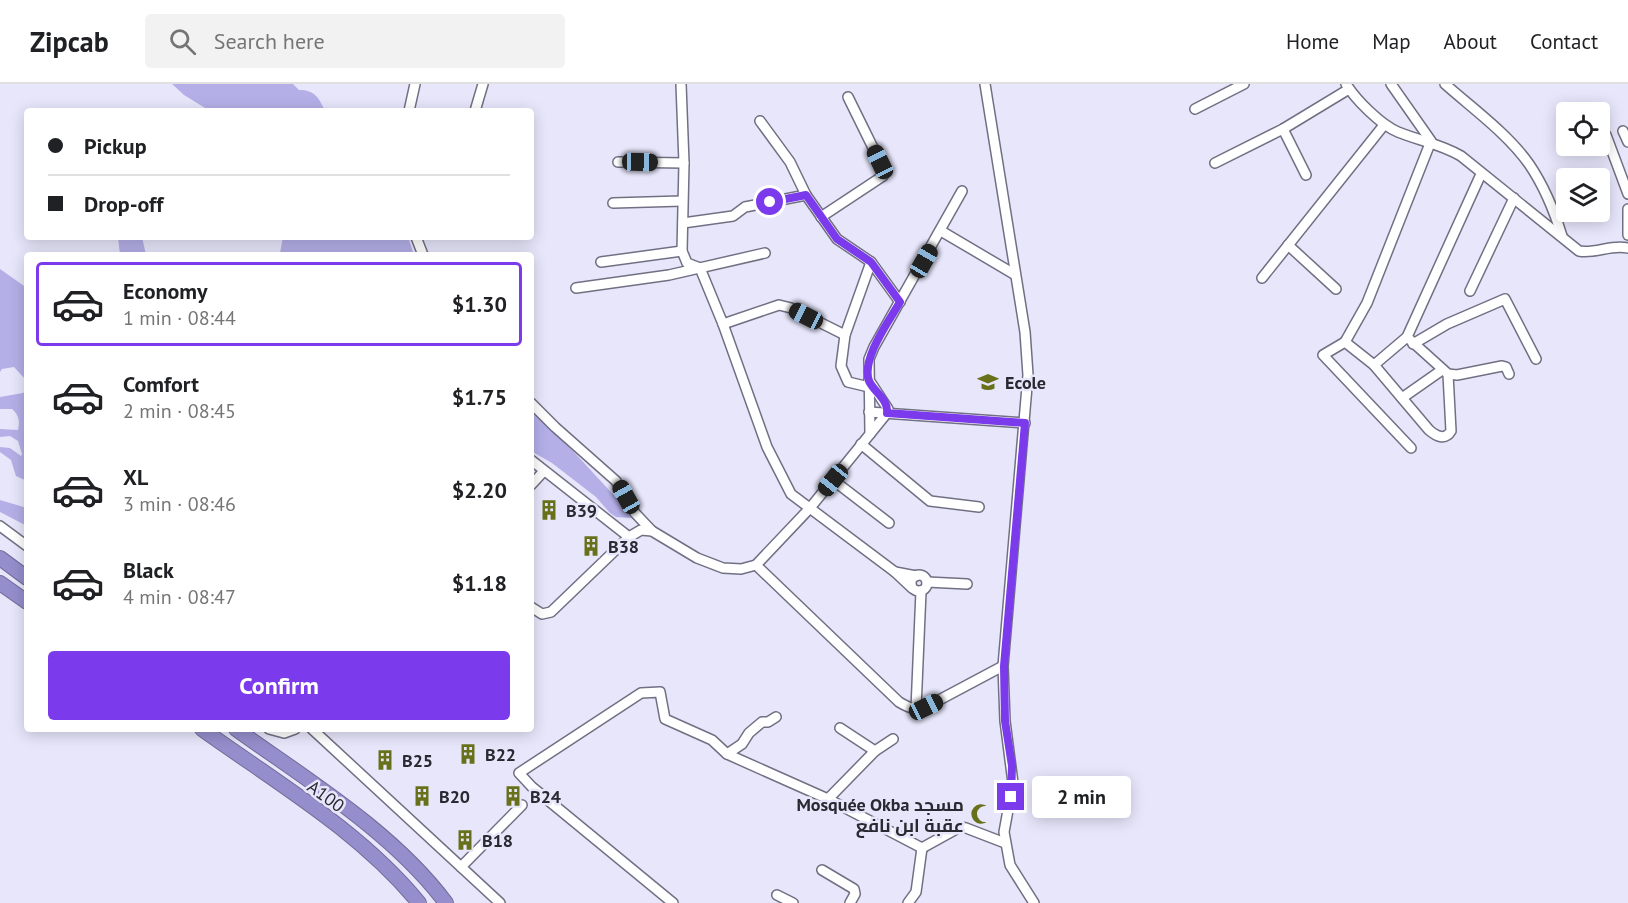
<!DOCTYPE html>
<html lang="en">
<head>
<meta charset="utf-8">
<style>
  :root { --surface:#fff; --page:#f2f2f2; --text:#202124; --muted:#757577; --line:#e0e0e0; --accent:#7c3aed }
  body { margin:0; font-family:"PT Sans",Cairo,sans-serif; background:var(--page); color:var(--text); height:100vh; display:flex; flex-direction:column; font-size:22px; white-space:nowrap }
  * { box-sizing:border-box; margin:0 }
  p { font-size:20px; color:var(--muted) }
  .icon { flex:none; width:33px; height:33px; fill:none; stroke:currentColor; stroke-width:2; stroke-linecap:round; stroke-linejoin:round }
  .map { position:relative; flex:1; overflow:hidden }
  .panel { position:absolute; left:24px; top:168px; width:510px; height:480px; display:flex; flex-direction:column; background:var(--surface); border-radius:6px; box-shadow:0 3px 15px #0003 }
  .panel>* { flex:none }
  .hud { position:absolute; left:24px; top:24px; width:510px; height:132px; border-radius:6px; box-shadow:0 3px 15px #0003; display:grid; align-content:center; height:132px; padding:0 24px; background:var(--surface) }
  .controls { position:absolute; left:1556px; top:18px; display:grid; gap:12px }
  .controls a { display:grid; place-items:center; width:54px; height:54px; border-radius:6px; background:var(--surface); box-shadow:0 3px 15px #0003; font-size:30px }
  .end { position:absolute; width:27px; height:27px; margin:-14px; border:8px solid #7c3aed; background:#fff; box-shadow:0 0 0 3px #fff }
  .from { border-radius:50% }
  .bubble { position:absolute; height:42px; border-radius:6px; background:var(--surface); box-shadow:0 3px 15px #0003; font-size:20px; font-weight:700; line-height:42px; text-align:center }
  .car { position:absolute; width:18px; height:36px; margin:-18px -9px; border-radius:8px; box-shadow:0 0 4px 2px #0007; background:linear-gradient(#222 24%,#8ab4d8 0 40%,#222 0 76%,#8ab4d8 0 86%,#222 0) }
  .hud b { display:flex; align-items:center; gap:21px; height:57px; font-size:22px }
  .hud b+b { border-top:2px solid var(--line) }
  .hud i { width:15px; height:15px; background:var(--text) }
  ul { padding:10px 0 0; list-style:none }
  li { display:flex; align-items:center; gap:18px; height:84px; margin:0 12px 9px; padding:0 12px; border:3px solid transparent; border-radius:6px }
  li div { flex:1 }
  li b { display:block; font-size:22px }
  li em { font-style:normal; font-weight:700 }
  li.current { border-color:var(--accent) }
  li>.icon { width:54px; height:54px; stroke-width:1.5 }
  .button { display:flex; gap:12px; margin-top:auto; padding:12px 24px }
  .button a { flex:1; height:69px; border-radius:6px; background:var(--accent); color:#fff; font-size:24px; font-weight:700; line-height:69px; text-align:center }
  header { display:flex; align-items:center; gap:36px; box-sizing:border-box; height:84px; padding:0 30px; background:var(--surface); border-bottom:2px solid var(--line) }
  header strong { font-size:28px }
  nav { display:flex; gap:33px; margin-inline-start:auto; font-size:21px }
  .search { width:420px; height:54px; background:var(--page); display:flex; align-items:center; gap:15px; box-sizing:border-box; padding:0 21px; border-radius:6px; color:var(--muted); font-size:22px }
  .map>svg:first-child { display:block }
  .forest { fill:#b4afe7 }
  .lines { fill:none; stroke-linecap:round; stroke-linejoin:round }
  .minor-casing { stroke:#717083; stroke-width:12 }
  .highway-casing { stroke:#6f6b96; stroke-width:16 }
  .minor { stroke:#fff; stroke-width:9 }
  .highway { stroke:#958ecc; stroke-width:14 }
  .route { stroke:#7c3aed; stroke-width:8 }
  .labels { text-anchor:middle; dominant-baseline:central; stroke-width:5; stroke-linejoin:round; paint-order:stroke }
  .poi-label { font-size:18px; font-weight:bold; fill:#292931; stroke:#e7e6fb; text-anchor:start }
  .street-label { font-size:18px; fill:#292931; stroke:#e7e6fb }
</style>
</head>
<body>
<header>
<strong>Zipcab</strong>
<div class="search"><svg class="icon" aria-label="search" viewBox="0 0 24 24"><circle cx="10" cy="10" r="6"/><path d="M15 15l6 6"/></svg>Search here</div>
<nav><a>Home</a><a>Map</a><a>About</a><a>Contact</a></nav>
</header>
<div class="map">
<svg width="1628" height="819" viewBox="0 0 1628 819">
  <rect width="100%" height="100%" fill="#e7e6fb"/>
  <g class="forest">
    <path d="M 172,0 L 293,0 L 299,6 C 315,6 319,14 325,27 L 210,27 L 184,11 Z"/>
    <polygon points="118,153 142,153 146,171 120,171"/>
    <polygon points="283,153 408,153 414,171 282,171 280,169"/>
    <polygon points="0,185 27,204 27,297 14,283 2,285 0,288"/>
    <path d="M 27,306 L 27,334 L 24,346 L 27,349 L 27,397 L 16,392 L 11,376 L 0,368 L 0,363 L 10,364 L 21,372 L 22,370 L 18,357 L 10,352 L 0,353 L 0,345 L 18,346 C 20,337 19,331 12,325 L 0,325 L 0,313 L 23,309 Z"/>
    <polygon points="531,327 573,367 620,418 631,434 616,433 610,429 596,413 552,379 531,367"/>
    <polygon points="0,416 27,424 27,442 0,428"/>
  </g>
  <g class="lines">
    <g class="minor-casing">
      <g id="minor">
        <polyline points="681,0 684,79 682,167 687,179 700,184 723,240 767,363 791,410 895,488"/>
        <polyline points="985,0 1025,248 1028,291 1003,582 1005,637 1013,699 1004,748 1010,781 1034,819"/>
        <path d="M 1346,0 C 1356,16 1381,41 1398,48 C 1420,57 1441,60 1461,72 L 1579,167 C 1596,170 1611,160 1628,164"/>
        <polyline points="1391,0 1431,57 1367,219 1345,258 1374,281 1407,253"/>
        <path d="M 1445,0 C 1472,24 1508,50 1529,80 C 1544,102 1554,126 1562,152"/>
        <polyline points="1195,25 1244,0"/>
        <polyline points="409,27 415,0"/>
        <polyline points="475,27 483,0"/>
        <polyline points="760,37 790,78 806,111 837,155 871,178 900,218"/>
        <polyline points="1283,45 1306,91"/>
        <polyline points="1623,47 1628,58"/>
        <polyline points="1606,51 1628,110"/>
        <polyline points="618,78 684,79"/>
        <polyline points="1215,79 1283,45 1349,5"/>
        <polyline points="1481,90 1407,253 1448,290 1457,291 1502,282 1506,283 1509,290"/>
        <polyline points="613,119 682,117"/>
        <polyline points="1628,125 1628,151"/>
        <polyline points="821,133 883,92 880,78 848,13"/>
        <polyline points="683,139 733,132 745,123 806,111"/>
        <polyline points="941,147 1014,190"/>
        <polyline points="416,153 423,171"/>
        <polyline points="1288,161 1336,205"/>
        <polyline points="601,178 682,167"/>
        <polyline points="1262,194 1384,41"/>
        <polyline points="576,204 669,191 765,169"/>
        <polyline points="1470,207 1514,114"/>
        <polyline points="723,240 779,221 791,224 845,251"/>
        <polyline points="1345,258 1323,271 1411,364"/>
        <polyline points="1413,260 1447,240 1505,215 1536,275"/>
        <path d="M 1374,281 L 1429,346 C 1436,352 1445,357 1451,347 L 1448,290"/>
        <polyline points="869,296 888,325 887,329 870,350"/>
        <polyline points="869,303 848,298 841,282 845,251 871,178"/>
        <polyline points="1402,314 1442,286"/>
        <polyline points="531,319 555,343 616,397 635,429 652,447"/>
        <polyline points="869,328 1025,339"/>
        <polyline points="861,360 930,417 979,423"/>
        <polyline points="531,376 629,453"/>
        <polyline points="833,396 889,439"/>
        <polyline points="531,401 544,387"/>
        <polyline points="0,442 27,462"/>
        <path d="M 756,481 L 899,618 C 909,624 914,626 926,623 L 1003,582"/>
        <circle cx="919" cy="499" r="8"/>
        <polyline points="927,498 967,500"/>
        <polyline points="912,504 895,488 916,492"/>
        <polyline points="531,523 542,530 551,528 629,453 641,446 652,447 697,474 723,484 741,485 756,481 810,424 870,350 869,275 874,263 962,107"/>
        <polyline points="916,625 921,507"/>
        <polyline points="840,644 875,667"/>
        <polyline points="269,645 284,649 295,645"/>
        <polyline points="312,645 500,819"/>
        <polyline points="727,670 742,660 749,649 762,638 768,638 776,633"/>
        <polyline points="828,715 875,667 893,655"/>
        <polyline points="922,764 960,743 966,744 1005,759"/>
        <polyline points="461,783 522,721"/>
        <polyline points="822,786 854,805 855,810 850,819"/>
        <polyline points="777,811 793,819"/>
        <polyline points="673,819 532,703 519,689 641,609 660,608 665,635 712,656 727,670 828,715 922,764"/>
        <polyline points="908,819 916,808 922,764"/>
      </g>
    </g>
    <g class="highway-casing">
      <g id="highway">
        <polyline points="0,474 27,494"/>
        <polyline points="0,499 27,518"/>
        <path d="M 202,645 C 277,699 360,747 419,819"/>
        <path d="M 236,645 C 307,696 393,748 446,819"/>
      </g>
    </g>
    <use href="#minor" class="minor"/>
    <use href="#highway" class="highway"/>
  </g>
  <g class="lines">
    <path class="route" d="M 770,118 L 806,111 L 837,155 L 871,178 L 900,218 C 889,237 861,275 869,297 C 874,308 889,316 887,329 L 1025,339 L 1004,582 L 1005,637 L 1012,682 L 1011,713"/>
  </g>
  <defs>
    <g id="school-bare" transform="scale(1.62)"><path d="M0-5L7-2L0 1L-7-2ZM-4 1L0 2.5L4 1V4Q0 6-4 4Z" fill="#68711a" stroke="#e7e6fb" stroke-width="2.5" paint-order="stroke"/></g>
    <g id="building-bare" transform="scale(1.62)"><path d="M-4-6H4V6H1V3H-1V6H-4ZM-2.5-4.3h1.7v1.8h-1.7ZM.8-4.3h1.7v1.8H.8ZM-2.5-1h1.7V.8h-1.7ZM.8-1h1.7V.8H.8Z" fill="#68711a" stroke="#e7e6fb" stroke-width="2.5" paint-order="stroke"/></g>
    <g id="mosque-bare" transform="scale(1.62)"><path d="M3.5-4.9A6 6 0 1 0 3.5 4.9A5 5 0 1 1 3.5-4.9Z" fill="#68711a" stroke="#e7e6fb" stroke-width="2.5" paint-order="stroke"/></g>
  </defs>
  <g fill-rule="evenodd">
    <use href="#school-bare" x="988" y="298"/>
    <use href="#building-bare" x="549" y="426"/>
    <use href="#building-bare" x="591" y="462"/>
    <use href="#building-bare" x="468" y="670"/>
    <use href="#building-bare" x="385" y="676"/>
    <use href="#building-bare" x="422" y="712"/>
    <use href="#building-bare" x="513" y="712"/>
    <use href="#mosque-bare" x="981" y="730"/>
    <use href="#building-bare" x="465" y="756"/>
  </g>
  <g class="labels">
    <g class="poi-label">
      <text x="1005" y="298">Ecole</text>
      <text x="566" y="426">B39</text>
      <text x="608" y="462">B38</text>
      <text x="485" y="670">B22</text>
      <text x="402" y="676">B25</text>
      <text x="439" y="712">B20</text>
      <text x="530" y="712">B24</text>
      <text x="964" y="720" text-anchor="end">Mosquée Okba مسجد<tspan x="964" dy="21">عقبة ابن نافع</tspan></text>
      <text x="482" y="756">B18</text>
    </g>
    <g class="street-label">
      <text transform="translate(326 712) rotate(36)">A100</text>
    </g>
  </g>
</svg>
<div class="controls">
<a><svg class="icon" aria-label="locate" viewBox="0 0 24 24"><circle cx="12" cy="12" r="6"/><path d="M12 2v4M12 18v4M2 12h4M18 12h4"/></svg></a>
<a><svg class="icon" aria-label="layers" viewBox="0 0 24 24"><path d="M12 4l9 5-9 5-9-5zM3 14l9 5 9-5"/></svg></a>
</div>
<i class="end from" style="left:770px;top:118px"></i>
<i class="end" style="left:1011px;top:713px"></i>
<div class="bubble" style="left:1032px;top:692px;width:99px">2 min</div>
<i class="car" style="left:640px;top:78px;rotate:91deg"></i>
<i class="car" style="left:880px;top:78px;rotate:334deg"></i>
<i class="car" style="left:924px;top:177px;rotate:30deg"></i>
<i class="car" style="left:806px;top:232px;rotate:297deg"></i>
<i class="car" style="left:833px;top:396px;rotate:219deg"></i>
<i class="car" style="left:626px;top:413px;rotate:331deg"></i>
<i class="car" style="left:926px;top:623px;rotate:64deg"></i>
<div class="hud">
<b><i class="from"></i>Pickup</b>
<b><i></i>Drop-off</b>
</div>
<section class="panel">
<ul>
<li class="current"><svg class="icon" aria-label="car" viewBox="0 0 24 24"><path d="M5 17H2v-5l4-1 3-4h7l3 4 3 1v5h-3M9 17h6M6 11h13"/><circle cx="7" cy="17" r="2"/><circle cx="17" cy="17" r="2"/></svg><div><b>Economy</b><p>1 min · 08:44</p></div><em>$1.30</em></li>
<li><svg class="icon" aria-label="car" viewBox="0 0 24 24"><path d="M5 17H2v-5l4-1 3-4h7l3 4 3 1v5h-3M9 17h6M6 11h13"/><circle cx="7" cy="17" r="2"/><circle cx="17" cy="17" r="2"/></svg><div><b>Comfort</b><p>2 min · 08:45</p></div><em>$1.75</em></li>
<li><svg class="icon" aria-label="car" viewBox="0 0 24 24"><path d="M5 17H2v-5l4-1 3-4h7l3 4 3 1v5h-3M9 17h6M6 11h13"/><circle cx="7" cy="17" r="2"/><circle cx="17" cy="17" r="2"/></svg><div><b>XL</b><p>3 min · 08:46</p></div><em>$2.20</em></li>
<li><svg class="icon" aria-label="car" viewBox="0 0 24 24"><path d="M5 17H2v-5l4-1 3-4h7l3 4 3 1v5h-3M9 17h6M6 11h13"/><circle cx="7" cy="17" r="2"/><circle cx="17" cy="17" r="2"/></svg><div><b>Black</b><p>4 min · 08:47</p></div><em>$1.18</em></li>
</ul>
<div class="button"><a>Confirm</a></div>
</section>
</div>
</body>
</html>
